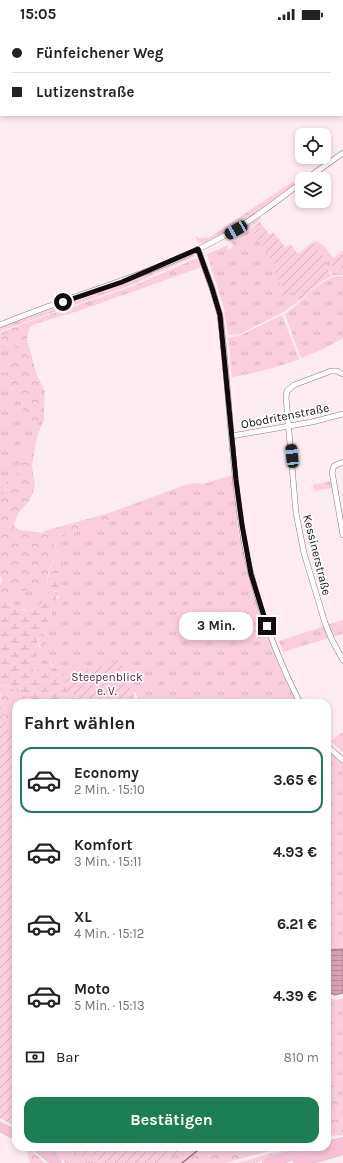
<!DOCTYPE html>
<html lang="de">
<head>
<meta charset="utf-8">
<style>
  :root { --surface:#fff; --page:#f6f6f6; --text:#222; --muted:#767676; --line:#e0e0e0; --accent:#1d7e56 }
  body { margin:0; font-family:Karla,sans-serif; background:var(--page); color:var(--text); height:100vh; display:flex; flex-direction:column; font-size:15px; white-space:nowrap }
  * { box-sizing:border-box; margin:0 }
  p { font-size:13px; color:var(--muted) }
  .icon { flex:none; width:22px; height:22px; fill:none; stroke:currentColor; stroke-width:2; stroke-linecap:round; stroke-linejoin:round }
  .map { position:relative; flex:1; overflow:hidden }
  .details { position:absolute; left:12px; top:671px; width:319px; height:452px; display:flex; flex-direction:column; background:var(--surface); border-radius:12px; box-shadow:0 2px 6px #0003 }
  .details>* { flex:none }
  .top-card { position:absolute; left:0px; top:0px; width:343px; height:88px; box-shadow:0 2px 6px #0003; display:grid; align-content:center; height:88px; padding:0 12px; background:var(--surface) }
  .tools { position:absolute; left:295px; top:100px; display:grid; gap:8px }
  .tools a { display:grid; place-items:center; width:36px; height:36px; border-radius:8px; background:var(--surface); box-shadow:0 2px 6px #0003; font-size:20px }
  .end { position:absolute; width:18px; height:18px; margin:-9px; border:5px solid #140b0e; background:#fff; box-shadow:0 0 0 2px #fff }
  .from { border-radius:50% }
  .bubble { position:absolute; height:28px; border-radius:12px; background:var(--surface); box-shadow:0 2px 6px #0003; font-size:13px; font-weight:700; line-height:28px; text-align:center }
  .car { position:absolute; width:12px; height:24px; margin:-12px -6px; border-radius:5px; box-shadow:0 0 3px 1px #0007; background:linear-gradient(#222 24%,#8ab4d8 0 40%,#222 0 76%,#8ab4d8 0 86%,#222 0) }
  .top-card b { display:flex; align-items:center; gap:14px; height:38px; font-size:15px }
  .top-card b+b { border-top:1px solid var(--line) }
  .top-card i { width:10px; height:10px; background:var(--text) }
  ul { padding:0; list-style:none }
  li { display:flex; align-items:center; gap:12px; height:66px; margin:0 8px 6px; padding:0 4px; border:2px solid transparent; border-radius:12px }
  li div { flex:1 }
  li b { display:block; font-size:15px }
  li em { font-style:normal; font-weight:700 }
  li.on { border-color:var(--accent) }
  li>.icon { width:36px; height:36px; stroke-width:1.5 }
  h2 { padding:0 12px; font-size:18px; line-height:48px }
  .pay { display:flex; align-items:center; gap:10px; height:44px; padding:0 12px; font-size:15px }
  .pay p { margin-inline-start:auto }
  .primary-button { display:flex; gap:8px; margin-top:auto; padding:8px 12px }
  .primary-button a { flex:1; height:46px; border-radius:12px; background:var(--accent); color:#fff; font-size:16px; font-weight:700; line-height:46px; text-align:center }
  .status { display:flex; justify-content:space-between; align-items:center; height:28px; padding:0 20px; background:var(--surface); direction:ltr }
  .status svg { height:11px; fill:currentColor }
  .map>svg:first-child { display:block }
  .grass { fill:url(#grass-tufts) }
  .forest { fill:url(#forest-crowns) }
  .wetland { fill:url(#wetland-marsh) }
  .garden { fill:url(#garden-furrows) }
  .water { fill:url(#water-rules); stroke:#9e7483 }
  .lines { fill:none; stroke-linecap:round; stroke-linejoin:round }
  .stream { stroke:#9e7483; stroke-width:1.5 }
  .minor-casing { stroke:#8e747d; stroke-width:6 }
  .primary-casing { stroke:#d0cecf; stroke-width:10 }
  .minor { stroke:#fff; stroke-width:5 }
  .primary { stroke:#fbc0d7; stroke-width:8 }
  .route { stroke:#140b0e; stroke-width:5 }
  .labels { text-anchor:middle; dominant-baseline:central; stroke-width:3.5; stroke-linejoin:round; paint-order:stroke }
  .street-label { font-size:12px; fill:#140b0e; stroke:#fff }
  .park-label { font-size:12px; fill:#5a1836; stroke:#fff }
</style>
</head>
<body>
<div class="status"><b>15:05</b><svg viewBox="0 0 49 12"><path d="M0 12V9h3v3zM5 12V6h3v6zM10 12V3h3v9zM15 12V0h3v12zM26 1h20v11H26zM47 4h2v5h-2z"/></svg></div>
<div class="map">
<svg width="343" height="1135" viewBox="0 0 343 1135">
  <defs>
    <pattern id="grass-tufts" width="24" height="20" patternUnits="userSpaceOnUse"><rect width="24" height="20" fill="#fbcddd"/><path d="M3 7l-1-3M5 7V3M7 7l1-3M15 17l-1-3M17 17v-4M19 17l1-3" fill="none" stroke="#d6afbc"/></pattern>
    <pattern id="forest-crowns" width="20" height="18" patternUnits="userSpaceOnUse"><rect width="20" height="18" fill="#fbcddd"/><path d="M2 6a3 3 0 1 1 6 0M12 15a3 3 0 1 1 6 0" fill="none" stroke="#d6afbc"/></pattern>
    <pattern id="wetland-marsh" width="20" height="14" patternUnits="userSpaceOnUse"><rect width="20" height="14" fill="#fbcddd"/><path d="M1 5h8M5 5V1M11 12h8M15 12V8" fill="none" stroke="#d6afbc"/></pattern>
    <pattern id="garden-furrows" width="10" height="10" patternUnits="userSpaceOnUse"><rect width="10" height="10" fill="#fbcddd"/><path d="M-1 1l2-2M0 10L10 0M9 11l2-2" fill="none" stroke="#d6afbc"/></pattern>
    <pattern id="water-rules" width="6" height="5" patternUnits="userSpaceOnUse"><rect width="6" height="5" fill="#d9a1b5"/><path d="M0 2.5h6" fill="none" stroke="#b9899a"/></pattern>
  </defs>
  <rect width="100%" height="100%" fill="#feecf2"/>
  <g class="grass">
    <polygon points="294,153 294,158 235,200 203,216 198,214 195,208 200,210 210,209"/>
    <polygon points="258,189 262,190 247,202 230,213 228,209"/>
    <polygon points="263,191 260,194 263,198 254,204 269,229 278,240 275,243 283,261 280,263 294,263 299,272 311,261 312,263 285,283 240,306 228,307 224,280 207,226 228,217 227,222 232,220 233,216 230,215 248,203"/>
    <path d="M 313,214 C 324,212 326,223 333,229 L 329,234 L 333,239 L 329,244 L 332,248 L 319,255 L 312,262 L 312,260 C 321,251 323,243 326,231 Z"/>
    <polygon points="192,227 195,228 131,257 0,303 0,299 6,297 123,256 188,228"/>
    <polygon points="197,230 202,239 78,283 35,296 30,299 28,294 131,259"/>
    <path d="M 338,248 L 343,249 L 343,310 L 325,320 L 301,330 L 285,286 C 302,276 318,251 338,248 Z"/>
    <path d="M 282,287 L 299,331 C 277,340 255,345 232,349 L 228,310 L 241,307 Z"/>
    <path d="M 12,300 L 11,305 L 1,308 L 5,316 L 17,319 C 21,323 19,328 16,333 C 9,335 5,334 0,330 L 0,305 Z"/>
    <polygon points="0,343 7,347 10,350 11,360 20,370 24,381 33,395 44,391 38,406 35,419 27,422 26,426 21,430 20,443 0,475"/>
    <path d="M 233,447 L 239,490 L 237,491 L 239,509 L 241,509 L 248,546 L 258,579 L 258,582 L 278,635 L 297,675 L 137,675 L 136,671 L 138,670 L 133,660 L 131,660 L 72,643 L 63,646 L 64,652 L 63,652 L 58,646 L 59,643 L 50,635 L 51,633 C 45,624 45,616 48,605 L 45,604 L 52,583 L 48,578 L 48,570 L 51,569 L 55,572 L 59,570 L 60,567 L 57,568 L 55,565 L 62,547 L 59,537 L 55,542 L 49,543 L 52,536 L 60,527 L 42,504 L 51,501 L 50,503 L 55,511 L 109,492 L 109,485 L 185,457 L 196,455 L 203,456 Z"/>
    <polygon points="331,453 332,460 314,463 313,457"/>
    <path d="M 45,560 L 48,563 C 44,583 24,588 11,574 L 10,569 C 25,558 29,563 45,560 Z"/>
    <polygon points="343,592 343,606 332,609 327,597"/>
    <polygon points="324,598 329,610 283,624 279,613"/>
    <polygon points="75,663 76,675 67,675 66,670 69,664"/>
    <polygon points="343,704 343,725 331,713"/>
    <polygon points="327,722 343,735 343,913 334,915 327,914"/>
    <polygon points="327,970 337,972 343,970 343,1092 332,1054 327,1012"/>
    <polygon points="43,1119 59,1119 80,1127 94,1127 100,1135 66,1135"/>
    <polygon points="295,1119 316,1119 255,1135 237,1135"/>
  </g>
  <g class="forest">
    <polygon points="343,233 343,247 333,247 330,243 331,241"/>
    <path d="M 28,294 L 30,299 L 28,305 L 27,312 L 37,347 L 45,364 L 44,381 L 44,391 L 33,395 L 30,395 L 23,385 L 23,376 L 20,370 L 10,358 C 11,350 7,346 0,343 L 0,330 C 5,334 9,335 16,332 L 19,324 L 17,319 L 5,316 L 1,308 L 10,305 L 12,300 Z"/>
    <path d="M 35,419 L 32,438 L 35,458 L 30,472 L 19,484 L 14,495 L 14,498 L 19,502 L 45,505 L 52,513 L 56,522 L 60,527 C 57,531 53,533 51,537 C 47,544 48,552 45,560 C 29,563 25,559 10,569 L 4,566 L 0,566 L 0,556 L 2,555 L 2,549 L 0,548 L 0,475 L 6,455 L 20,443 L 21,430 L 26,426 L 27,422 Z"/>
    <polygon points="109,485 109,492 55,511 50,506 51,501"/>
    <path d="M 47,604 L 48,605 C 44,620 48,621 51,634 L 42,638 L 44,639 L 43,643 L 39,641 L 33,642 L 32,640 L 35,633 L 34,630 L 38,626 L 41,620 C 36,614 40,606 47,604 Z"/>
    <polygon points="4,657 12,661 20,661 29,673 37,673 40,675 16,675 16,698 9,701 0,675 1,660"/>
    <polygon points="343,913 343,921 327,922 327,914 334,915"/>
    <polygon points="327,1012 332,1054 343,1092 343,1107 327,1108"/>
    <polygon points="28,1119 45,1135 30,1135 26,1120"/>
    <polygon points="188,1119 283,1119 225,1135 161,1135"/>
  </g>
  <path class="wetland" d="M 60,536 L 62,536 L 63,547 L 61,549 L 61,556 L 55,563 L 55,566 L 57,568 L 55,573 L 53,572 L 51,569 L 48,570 L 48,578 L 52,582 L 46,602 L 43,606 L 44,608 L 38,611 L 38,616 L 41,623 L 34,630 L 36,636 L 32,640 L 35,643 L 39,641 L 43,643 L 44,639 L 42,636 L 46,633 L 59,643 L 58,646 L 64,652 L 68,664 L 69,664 L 66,670 L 67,675 L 40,675 C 29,668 29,679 20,661 L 12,661 L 6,657 L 2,658 L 1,660 L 2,664 L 0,665 L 0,566 L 4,566 L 10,569 L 12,576 L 19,578 L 22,582 C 35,584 46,576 48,563 L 45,560 L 48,553 L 49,543 L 55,542 Z"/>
  <g class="garden">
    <polygon points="263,198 270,207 273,204 285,219 290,216 298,226 313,214 326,231 325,238 329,244 299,272 294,263 284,270 280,264 283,261 274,243 278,240 269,229 254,204"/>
    <polygon points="343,223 343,233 333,239 329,234 333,229 335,229"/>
    <polygon points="120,632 131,660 134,660 135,664 133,665 137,675 76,675 75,663 68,665 62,646 72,643 77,645"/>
    <polygon points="0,675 9,701 16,698 16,1099 0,1090"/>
    <path d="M 59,1119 L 188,1119 L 161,1135 L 100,1135 L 94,1127 C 83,1131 70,1123 59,1119 Z"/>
  </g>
  <polygon class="water" points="343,921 343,965 335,967 327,964 327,922"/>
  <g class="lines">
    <polyline class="stream" points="182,1135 202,1119"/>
    <g class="minor-casing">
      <g id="minor">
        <polyline points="306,151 343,125"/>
        <path d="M 198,221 L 212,260 L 220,287 C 230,366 231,446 246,524 C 257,577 276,627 300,675"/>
        <path d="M 0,297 C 73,266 152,248 222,209 C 250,194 277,173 302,154"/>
        <polyline points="343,346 337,343 331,343 294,357 287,363 286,369 296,485 304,525 325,595 332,612 343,632"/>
        <polyline points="232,408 312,394 343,386"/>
        <polyline points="343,434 334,438 332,444 343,507"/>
        <polyline points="327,718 343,732"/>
      </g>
    </g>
    <g class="primary-casing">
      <g id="primary">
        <polyline points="0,1099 16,1107"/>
        <polyline points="327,1118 343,1114"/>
        <polyline points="37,1119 57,1135"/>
        <polyline points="267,1135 323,1119"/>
        <polyline points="298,1135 343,1122"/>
      </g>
    </g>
    <use href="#minor" class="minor"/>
    <use href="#primary" class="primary"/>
  </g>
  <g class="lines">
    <polyline class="route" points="63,274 122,254 198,221 212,260 220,287 236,452 242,497 251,546 267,598"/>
  </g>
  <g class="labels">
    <g class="street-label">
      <text transform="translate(285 388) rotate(-11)">Obodritenstraße</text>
      <text transform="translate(317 527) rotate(76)">Kessinerstraße</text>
    </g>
    <g class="park-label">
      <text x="107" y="649">Steepenblick<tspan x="107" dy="14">e. V.</tspan></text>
    </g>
  </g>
</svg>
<div class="tools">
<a><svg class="icon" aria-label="locate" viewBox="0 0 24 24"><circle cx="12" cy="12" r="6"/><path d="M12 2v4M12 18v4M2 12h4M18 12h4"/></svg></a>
<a><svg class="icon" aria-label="layers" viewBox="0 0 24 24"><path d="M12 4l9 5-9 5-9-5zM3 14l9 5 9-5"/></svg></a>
</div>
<i class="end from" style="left:63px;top:274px"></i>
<i class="end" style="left:267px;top:598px"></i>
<div class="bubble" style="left:179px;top:584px;width:74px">3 Min.</div>
<i class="car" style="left:236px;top:202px;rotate:240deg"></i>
<i class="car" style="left:292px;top:428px;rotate:354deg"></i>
<div class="top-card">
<b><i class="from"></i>Fünfeichener Weg</b>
<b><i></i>Lutizenstraße</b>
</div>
<section class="details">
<h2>Fahrt wählen</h2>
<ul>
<li class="on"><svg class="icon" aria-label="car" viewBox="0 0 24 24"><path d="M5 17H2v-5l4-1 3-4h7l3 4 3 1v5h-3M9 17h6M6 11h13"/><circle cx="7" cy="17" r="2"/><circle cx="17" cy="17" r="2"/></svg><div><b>Economy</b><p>2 Min. · 15:10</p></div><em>3.65 €</em></li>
<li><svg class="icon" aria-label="car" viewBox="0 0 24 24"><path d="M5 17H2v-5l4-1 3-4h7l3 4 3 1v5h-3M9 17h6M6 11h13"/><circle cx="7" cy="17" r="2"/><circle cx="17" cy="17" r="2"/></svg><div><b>Komfort</b><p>3 Min. · 15:11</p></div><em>4.93 €</em></li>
<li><svg class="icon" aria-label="car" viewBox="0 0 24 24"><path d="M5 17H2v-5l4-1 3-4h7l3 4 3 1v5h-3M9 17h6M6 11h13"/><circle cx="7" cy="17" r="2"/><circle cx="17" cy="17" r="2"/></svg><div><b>XL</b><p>4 Min. · 15:12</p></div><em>6.21 €</em></li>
<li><svg class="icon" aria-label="car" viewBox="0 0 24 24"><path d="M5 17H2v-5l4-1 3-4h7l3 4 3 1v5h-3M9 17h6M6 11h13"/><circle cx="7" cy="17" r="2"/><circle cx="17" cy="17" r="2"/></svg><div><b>Moto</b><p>5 Min. · 15:13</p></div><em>4.39 €</em></li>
</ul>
<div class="pay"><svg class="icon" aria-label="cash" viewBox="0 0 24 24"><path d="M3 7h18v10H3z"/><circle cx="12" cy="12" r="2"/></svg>Bar<p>810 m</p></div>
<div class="primary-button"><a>Bestätigen</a></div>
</section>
</div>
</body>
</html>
